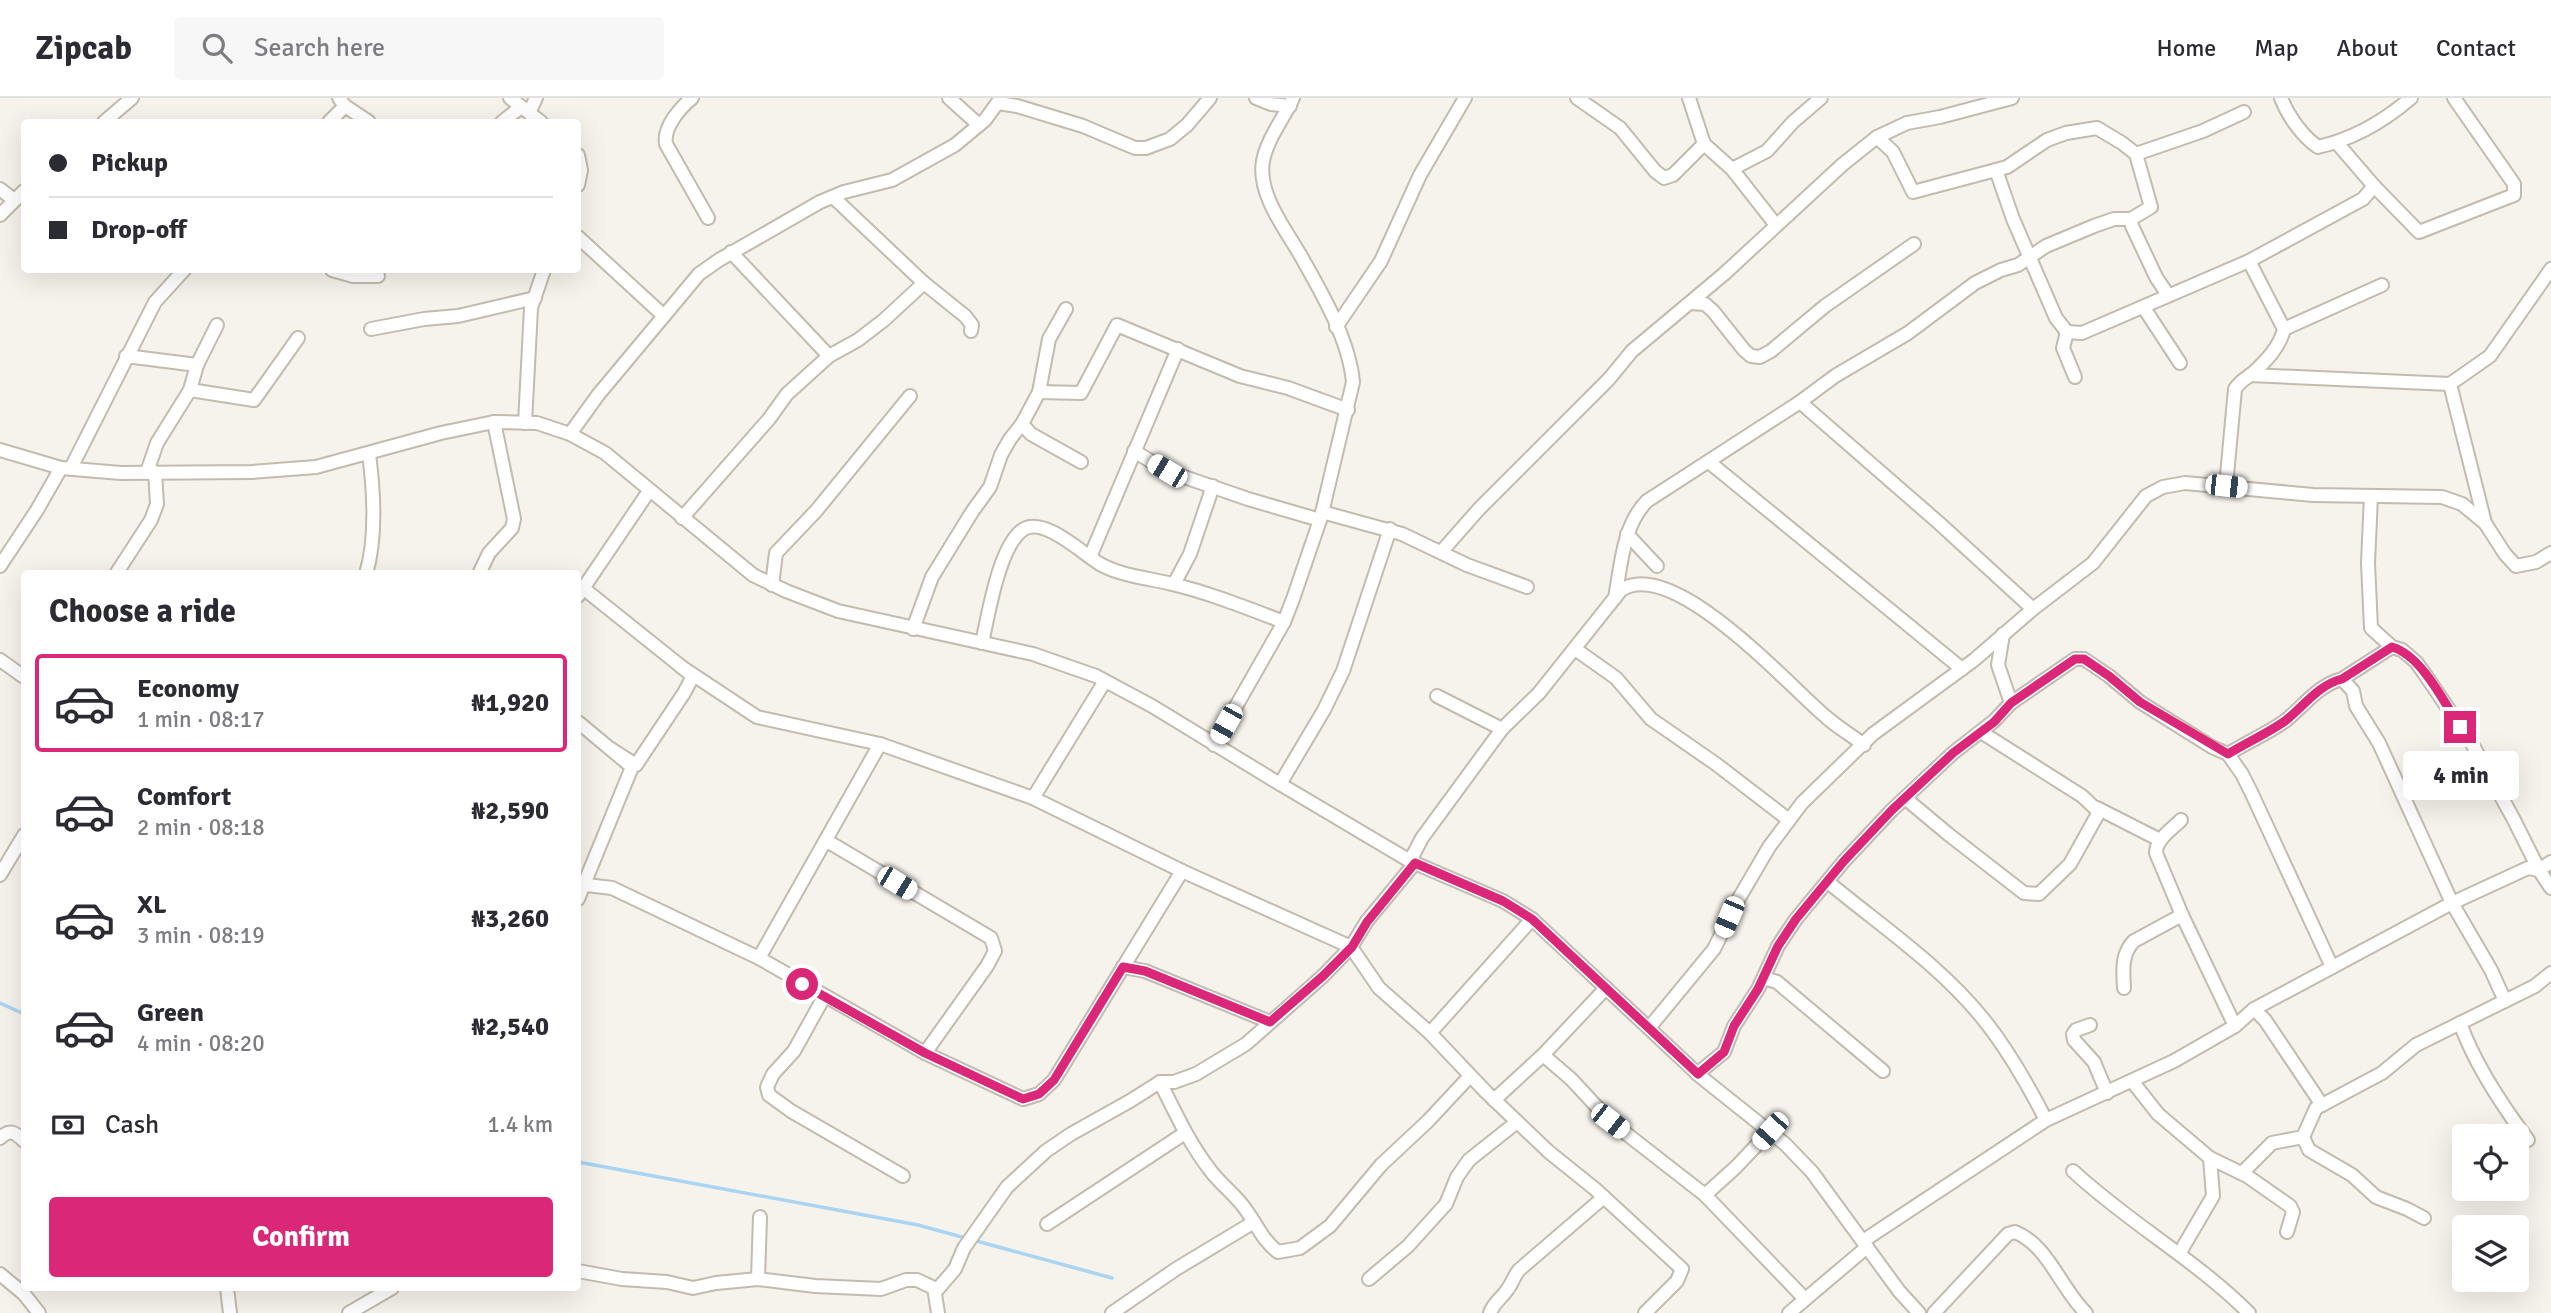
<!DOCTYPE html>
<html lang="en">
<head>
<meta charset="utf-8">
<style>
  :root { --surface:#fff; --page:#f7f7f7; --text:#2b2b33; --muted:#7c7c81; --line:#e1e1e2; --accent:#db2777 }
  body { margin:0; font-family:Signika,sans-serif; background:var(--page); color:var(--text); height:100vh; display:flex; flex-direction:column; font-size:26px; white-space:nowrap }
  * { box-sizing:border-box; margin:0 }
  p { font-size:23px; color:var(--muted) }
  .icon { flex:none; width:38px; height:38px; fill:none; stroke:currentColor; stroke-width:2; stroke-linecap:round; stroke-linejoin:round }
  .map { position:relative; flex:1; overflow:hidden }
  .drawer { position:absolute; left:21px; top:472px; width:560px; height:721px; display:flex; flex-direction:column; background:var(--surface); border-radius:7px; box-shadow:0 7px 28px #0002 }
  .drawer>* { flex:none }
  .guide { position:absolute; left:21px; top:21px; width:560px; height:154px; border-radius:7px; box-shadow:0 7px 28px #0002; display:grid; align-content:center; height:154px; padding:0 28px; background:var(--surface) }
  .tools { position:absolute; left:2452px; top:1026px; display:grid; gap:14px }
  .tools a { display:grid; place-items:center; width:77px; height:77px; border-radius:7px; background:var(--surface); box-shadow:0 7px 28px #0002; font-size:35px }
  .end { position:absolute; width:32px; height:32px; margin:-16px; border:9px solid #db2777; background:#fff; box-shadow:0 0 0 4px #fff }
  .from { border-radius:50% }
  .bubble { position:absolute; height:49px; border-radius:7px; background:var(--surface); box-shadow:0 7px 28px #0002; font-size:23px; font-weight:700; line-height:49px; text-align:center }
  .car { position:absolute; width:21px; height:42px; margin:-21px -10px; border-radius:9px; box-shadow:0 0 5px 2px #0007; background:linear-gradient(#fff 24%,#345 0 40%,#fff 0 76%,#345 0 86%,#fff 0) }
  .guide b { display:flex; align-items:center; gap:24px; height:66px; font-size:26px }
  .guide b+b { border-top:2px solid var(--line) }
  .guide i { width:18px; height:18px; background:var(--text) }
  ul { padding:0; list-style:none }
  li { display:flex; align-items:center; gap:21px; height:98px; margin:0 14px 10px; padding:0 14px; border:4px solid transparent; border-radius:7px }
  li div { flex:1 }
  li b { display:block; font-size:26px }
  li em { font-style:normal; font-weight:700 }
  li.on { border-color:var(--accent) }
  li>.icon { width:63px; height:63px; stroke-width:1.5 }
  h2 { padding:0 28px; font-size:32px; line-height:84px }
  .pay { display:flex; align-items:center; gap:18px; height:77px; padding:0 28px; font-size:26px }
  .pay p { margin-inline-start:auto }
  .cta { display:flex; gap:14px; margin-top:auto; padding:14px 28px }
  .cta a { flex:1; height:80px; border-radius:7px; background:var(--accent); color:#fff; font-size:28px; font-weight:700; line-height:80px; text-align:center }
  header { display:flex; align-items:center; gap:42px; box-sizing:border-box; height:98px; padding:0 35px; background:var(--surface); border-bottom:2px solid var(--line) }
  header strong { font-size:33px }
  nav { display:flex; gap:38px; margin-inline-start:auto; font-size:24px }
  .search { width:490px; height:63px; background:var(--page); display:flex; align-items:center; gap:18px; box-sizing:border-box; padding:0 24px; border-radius:7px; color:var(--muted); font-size:26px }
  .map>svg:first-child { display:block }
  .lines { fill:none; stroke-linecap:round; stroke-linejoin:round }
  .stream { stroke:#a9d4f2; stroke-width:3.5 }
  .minor-casing { stroke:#c2bbae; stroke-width:16 }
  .minor { stroke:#fff; stroke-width:12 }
  .route { stroke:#db2777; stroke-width:9 }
</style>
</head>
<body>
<header>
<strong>Zipcab</strong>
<div class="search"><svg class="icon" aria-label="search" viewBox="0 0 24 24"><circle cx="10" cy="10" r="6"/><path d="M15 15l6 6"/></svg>Search here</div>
<nav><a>Home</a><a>Map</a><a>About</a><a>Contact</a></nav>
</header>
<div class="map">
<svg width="2551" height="1215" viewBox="0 0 2551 1215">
  <rect width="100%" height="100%" fill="#f6f3ec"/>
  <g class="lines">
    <g class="stream">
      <polyline points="0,905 24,916"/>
      <polyline points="578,1064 918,1127 1112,1180"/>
    </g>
    <g class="minor-casing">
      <g id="minor">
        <polyline points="339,0 345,8 369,24"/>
        <polyline points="510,0 541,24"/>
        <path d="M 692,0 C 680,10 663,29 666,46 L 708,120"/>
        <polyline points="949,0 979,27"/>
        <polyline points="1256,0 1271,6 1290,8"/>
        <polyline points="1577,0 1620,30 1655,73 1664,80 1673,77 1704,46"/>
        <polyline points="1689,0 1704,46 1732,71 1776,127"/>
        <path d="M 2281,0 C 2288,18 2302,38 2318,49 C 2354,41 2383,24 2411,0"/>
        <polyline points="998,5 1017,8 1083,28 1135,50 1146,50 1170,41 1187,27 1210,0"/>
        <polyline points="529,15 536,0"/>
        <polyline points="104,24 132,0"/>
        <polyline points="329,24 345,8"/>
        <polyline points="502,24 521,9"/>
        <polyline points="1877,39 1893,54 1913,94 1996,72 2013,121 2056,220 2067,234 2082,235 2249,163 2363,101 2374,88 2337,45"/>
        <polyline points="2136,56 2203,33 2244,14"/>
        <polyline points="578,57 581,72 578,87"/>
        <polyline points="1732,71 1767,53 1793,24 1821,0"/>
        <polyline points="1996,72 2007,69 2047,42 2066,35 2097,30 2122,45 2136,56 2151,109 2131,121"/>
        <polyline points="2374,88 2419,134 2514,97 2514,86 2454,0"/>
        <polyline points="0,91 14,102"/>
        <polyline points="833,99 924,185 965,218 972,227 971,233"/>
        <polyline points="0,117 24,93"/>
        <polyline points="578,139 664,218"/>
        <polyline points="731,154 829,258"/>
        <polyline points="332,172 353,178 378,178"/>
        <polyline points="1690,205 1705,206 1713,213 1744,252 1751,258 1760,259 1771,253 1825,208 1914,146"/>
        <polyline points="2144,210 2180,265"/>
        <polyline points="1336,229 1381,163 1420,77 1465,0"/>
        <polyline points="371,231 424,221 458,218 535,200"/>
        <polyline points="2284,231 2382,187"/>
        <polyline points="2067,234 2063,250 2075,279"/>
        <polyline points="126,258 197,267"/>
        <polyline points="2250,277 2450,286 2490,258 2551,171"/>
        <polyline points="190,292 254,302 298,240"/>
        <polyline points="1039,294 1081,295 1117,227 1240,278 1288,290 1348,312"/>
        <polyline points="1800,304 1939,425 2033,511"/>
        <polyline points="525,325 531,210 544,172"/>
        <polyline points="1022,326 1031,336 1081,364"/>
        <polyline points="570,336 598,297 699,176 719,162 820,104 844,94 892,82 955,47 985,22 1001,0"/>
        <polyline points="0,352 61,370 121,375 252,374 316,369 441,335 494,324 537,325 570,336 605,355 753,477 786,493 838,513 1033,556 1096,578 1152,608 1280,686 1410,763 1503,803 1532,821 1701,979 1785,1046 1812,1074 1899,1193 1919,1215"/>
        <polyline points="1134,353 1167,373 1248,401 1320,422"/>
        <polyline points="1709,364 1962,571"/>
        <polyline points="71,370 155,204 184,172"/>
        <polyline points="147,374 157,345 190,292 197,267 217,227"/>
        <path d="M 2226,388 L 2235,291 C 2240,283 2245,281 2252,276 C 2265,264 2280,249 2284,231 L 2249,163"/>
        <polyline points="2371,398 2368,465 2371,530 2392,549 2402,552 2416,564 2424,575 2471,644 2513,720 2539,772 2551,790"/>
        <polyline points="1322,414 1402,436 1467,467 1527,489"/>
        <polyline points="682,420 769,321 787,296 829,258 858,242 884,222 924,185"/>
        <polyline points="2485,425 2505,456 2516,468 2536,464 2551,455"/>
        <polyline points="1627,436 1657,468"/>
        <polyline points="1442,453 1479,411 1609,281 1632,253 1724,176 1842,67 1877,39 1907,25 1940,19 2012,0"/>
        <polyline points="1090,459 1178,251"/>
        <polyline points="0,468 37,412 61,370"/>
        <polyline points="116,476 151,422 157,406 155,374"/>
        <path d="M 366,476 C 377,439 374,394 369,356"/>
        <polyline points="479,476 489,455 512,430 514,421 494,324"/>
        <polyline points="1174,486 1190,456 1213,388"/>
        <polyline points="772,487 776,455 816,413 910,298"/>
        <polyline points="583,490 693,578 684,595 636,667 611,651"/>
        <polyline points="578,498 649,393"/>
        <path d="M 1615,500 C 1621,467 1623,427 1647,403 L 1800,304 L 1835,278 L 1908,235 L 1975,185 L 2001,172 L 2018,167 L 2046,148 L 2094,128 L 2114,121 L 2131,121 L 2132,128 L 2156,179 L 2168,197"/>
        <polyline points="913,531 932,479 972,414 990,389 1001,357 1010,341 1022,326 1039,294 1049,241 1066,211"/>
        <polyline points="2003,536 1998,567 2011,605"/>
        <path d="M 982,545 C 988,519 999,446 1024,431 C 1045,419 1083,456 1100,466 C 1121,478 1149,480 1172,486 C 1210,495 1247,510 1284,524"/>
        <polyline points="1575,551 1616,580 1651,621 1716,666 1789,722"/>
        <polyline points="0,562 24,579"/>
        <polyline points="680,568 757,619 880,646 1033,700 1182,773 1351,849 1379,890 1430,935 1486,994 1549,1054 1595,1091 1682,1171 1677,1183 1645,1215"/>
        <polyline points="2342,581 2392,549"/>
        <polyline points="1437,598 1502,631"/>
        <polyline points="578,624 632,669 578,801"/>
        <path d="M 1214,647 L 1284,524 L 1293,501 L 1321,419 L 1353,284 C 1349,242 1323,197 1302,160 C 1287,133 1257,97 1263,63 C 1267,41 1284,20 1293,0"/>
        <path d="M 2228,656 C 2246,645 2268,635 2285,623 C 2304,608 2318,587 2342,581 L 2353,593 L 2356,608 L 2379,645 L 2452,805 L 2491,872 L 2505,903"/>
        <polyline points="1280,686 1324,612 1343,573 1390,431"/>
        <polyline points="1033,700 1105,583"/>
        <polyline points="1905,700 1948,736 2024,795 2039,796 2070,766 2099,714 2082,698 1981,634"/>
        <polyline points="2097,710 2160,742"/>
        <path d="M 2181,722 C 2172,731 2156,741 2156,755 L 2182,817 L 2235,928"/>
        <polyline points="827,743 991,840 995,853 987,868 925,955"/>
        <path d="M 1410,763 L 1422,740 L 1502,631 L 1539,595 L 1621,492 C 1673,458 1787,586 1825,618 C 1837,629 1851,637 1864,647"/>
        <polyline points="0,777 24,737"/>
        <path d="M 1828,784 C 1881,828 1941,868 1984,922 C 2009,953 2028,987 2046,1022"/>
        <polyline points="578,786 612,790 759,860 925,955 1023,1001 1039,996 1054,982 1182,773"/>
        <polyline points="759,860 880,646"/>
        <polyline points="1123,869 1145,873 1270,924"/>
        <polyline points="1764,880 1777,884 1883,973"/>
        <path d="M 2124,890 C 2123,873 2121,856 2134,843 L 2182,817"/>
        <polyline points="824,899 794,953 773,976 767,989 769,997 791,1013 903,1078"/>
        <path d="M 2460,925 C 2475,967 2501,1006 2528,1042"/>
        <polyline points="2090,927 2076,932 2073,936 2074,942 2094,964 2107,995"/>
        <polyline points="1649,930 1714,851 1738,802 1769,749 1802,705 1873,636 1974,562 2033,511 2093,465 2146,398 2163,389 2185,385 2313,397 2442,399 2462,406 2485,425 2450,286"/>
        <polyline points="1430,935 1532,821"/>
        <polyline points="1543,957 1571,981 1610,1023 1705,1097 1805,1201"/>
        <polyline points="1697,976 1724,954 1734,928 1758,891 1778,848 1796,821 1844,763 1892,712 1953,655 1994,623 2011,605 2075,561 2084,561 2109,578 2140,604 2212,649 2228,656 2242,676 2252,696 2332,869"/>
        <polyline points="2132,983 2158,1016 2210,1060 2247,1078 2290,1108 2293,1114 2287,1134"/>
        <path d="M 1160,984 C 1175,1014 1189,1045 1210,1072 C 1221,1087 1236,1097 1246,1112 C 1257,1127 1263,1143 1278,1154 L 1300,1150 L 1330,1128 L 1381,1067 L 1428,1023 L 1470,978"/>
        <polyline points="1494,1002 1543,957 1606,890"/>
        <polyline points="2322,1007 2382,975 2416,947 2535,888 2551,875"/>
        <polyline points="2303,1039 2309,1052 2352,1077 2376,1099 2407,1111 2424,1120"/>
        <path d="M 0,1040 C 10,1031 15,1034 24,1043"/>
        <path d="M 2073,1073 C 2129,1125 2196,1162 2249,1215"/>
        <polyline points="2242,1075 2272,1045 2303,1039 2316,1010 2322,1007 2265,922 2254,911"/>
        <polyline points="1705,1097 1736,1069 1770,1033"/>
        <polyline points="1047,1126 1185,1035"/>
        <polyline points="1863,1143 2046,1022 2174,963 2235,928 2254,911 2452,805 2528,770 2539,772 2551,764"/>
        <polyline points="2179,1156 2213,1098 2210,1060"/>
        <polyline points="578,1173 622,1181 667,1184 693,1190 716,1185 758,1181 815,1188 881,1191 906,1182 917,1182 934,1190 938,1215"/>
        <polyline points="0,1176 24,1196 39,1215"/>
        <polyline points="758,1181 760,1119"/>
        <polyline points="1369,1181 1408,1148 1446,1106 1457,1079 1469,1062 1517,1024"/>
        <polyline points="227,1190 230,1215"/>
        <polyline points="936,1193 955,1171 964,1150 1007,1089 1046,1053 1071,1036 1130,1003 1160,984 1174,984 1196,976 1246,946 1323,878 1351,849 1367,823 1415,765"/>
        <polyline points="349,1215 392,1190"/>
        <polyline points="1112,1215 1176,1171 1254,1124"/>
        <path d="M 1490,1215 C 1494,1204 1501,1201 1507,1192 C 1512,1186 1514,1178 1519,1172 L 1604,1099"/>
        <polyline points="1789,1215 1867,1149"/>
        <path d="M 1934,1215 L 2008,1136 L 2015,1134 C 2048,1147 2061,1191 2086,1215"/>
      </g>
    </g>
    <use href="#minor" class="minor"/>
  </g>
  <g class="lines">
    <path class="route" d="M 802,886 L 925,955 L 1023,1001 L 1039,996 L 1054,982 L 1123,869 L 1145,873 L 1270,924 L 1323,878 L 1352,849 L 1367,824 L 1415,765 L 1503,803 L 1532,821 L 1698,976 L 1724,954 L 1734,928 L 1758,891 L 1778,848 L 1796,821 L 1844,763 L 1892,712 L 1953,655 L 1994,624 L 2011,605 L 2075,561 L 2084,561 L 2109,578 L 2140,604 L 2228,656 C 2246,645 2268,635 2285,623 C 2304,608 2318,587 2342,581 L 2392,549 C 2421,557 2444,604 2460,629"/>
  </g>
</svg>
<div class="tools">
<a><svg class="icon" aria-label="locate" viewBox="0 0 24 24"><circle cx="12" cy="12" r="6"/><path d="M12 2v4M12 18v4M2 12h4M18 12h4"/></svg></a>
<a><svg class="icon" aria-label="layers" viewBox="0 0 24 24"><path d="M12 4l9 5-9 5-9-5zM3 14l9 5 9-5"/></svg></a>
</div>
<i class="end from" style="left:802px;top:886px"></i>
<i class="end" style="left:2460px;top:629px"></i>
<div class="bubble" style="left:2403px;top:653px;width:116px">4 min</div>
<i class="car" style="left:1167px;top:373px;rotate:301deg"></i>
<i class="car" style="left:2226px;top:388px;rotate:96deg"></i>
<i class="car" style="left:1226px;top:626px;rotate:209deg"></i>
<i class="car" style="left:897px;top:785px;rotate:121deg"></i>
<i class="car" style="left:1729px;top:819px;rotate:203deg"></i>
<i class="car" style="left:1610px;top:1023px;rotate:128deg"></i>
<i class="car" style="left:1770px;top:1033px;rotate:222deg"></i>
<div class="guide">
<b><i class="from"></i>Pickup</b>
<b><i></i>Drop-off</b>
</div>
<section class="drawer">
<h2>Choose a ride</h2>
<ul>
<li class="on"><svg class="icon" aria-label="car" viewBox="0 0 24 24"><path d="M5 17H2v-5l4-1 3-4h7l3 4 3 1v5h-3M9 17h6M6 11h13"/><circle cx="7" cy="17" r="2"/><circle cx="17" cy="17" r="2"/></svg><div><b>Economy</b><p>1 min · 08:17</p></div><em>₦1,920</em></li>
<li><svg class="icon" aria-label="car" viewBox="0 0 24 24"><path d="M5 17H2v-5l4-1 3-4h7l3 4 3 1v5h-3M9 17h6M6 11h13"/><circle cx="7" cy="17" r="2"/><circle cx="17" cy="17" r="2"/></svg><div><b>Comfort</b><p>2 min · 08:18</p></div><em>₦2,590</em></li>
<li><svg class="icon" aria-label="car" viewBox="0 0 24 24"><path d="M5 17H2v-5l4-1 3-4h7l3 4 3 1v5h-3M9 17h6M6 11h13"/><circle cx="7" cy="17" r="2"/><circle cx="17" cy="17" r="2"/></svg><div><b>XL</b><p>3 min · 08:19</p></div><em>₦3,260</em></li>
<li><svg class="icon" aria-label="car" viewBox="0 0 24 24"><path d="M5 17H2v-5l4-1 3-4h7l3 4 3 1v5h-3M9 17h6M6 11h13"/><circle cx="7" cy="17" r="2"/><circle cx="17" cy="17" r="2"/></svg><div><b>Green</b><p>4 min · 08:20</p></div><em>₦2,540</em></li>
</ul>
<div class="pay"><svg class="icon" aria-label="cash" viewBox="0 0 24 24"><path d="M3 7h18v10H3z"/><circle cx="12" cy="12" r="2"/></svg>Cash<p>1.4 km</p></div>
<div class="cta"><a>Confirm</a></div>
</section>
</div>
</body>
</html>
